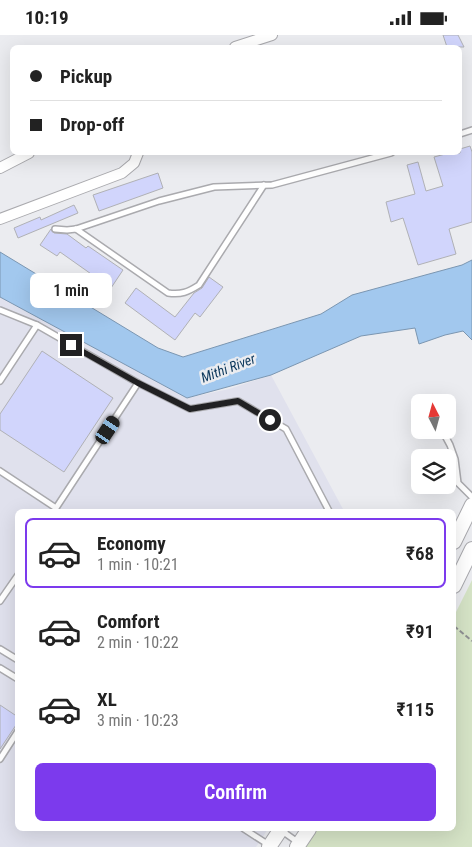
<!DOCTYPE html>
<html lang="en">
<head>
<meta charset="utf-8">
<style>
  :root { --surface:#fff; --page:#f2f2f2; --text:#222; --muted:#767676; --line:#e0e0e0; --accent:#7c3aed }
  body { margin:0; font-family:"Roboto Condensed",sans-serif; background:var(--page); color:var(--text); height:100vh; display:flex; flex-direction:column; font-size:19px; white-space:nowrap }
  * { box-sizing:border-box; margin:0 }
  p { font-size:16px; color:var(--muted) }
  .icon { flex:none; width:28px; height:28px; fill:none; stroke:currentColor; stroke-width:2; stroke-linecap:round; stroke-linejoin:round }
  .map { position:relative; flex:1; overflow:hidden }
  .details { position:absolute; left:15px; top:474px; width:441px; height:322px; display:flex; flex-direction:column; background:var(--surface); border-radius:8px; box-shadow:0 5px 20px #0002 }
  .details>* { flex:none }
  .banner { position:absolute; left:10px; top:10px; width:452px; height:110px; border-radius:8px; box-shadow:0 5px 20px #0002; display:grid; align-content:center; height:110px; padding:0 20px; background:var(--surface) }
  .needle { width:32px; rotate:354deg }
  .buttons { position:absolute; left:411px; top:359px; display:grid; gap:10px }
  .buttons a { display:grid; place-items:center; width:45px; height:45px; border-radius:8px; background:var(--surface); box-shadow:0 5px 20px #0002; font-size:25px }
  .end { position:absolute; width:22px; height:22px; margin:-11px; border:6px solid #212123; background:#fff; box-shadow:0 0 0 2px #fff }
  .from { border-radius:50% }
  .bubble { position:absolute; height:35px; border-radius:8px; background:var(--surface); box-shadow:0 5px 20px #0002; font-size:16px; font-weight:600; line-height:35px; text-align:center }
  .car { position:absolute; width:15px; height:30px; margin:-15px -8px; border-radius:6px; box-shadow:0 0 4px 1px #0007; background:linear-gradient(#222 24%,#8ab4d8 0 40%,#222 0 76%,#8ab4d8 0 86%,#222 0) }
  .banner b { display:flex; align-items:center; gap:18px; height:48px; font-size:19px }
  .banner b+b { border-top:1px solid var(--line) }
  .banner i { width:12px; height:12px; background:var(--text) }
  ul { padding:9px 0 0; list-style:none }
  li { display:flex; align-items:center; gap:15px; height:70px; margin:0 10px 8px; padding:0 10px; border:2px solid transparent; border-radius:8px }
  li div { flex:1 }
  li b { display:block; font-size:19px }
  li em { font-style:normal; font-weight:600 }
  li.current { border-color:var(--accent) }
  li>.icon { width:45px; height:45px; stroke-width:1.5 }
  .primary-button { display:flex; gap:10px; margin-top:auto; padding:10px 20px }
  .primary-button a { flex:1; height:58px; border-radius:8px; background:var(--accent); color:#fff; font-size:20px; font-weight:600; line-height:58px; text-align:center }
  .status { display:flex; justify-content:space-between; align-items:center; height:35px; padding:0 25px; background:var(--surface); direction:ltr }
  .status svg { height:14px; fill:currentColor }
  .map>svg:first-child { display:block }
  .built { fill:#e0e1ed }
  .green { fill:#d5e3c6 }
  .water { fill:#a2c8ee; stroke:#7b96b1 }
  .building { fill:#d1d5fc; stroke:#b0b1b5 }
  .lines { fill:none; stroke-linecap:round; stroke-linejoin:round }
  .service-casing { stroke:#aaaaae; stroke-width:8 }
  .minor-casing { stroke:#aaaaae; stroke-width:12 }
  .secondary-casing { stroke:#aaaaae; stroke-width:16 }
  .path { stroke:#8f9093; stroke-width:2; stroke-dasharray:5 2.5; stroke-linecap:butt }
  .service { stroke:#fff; stroke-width:5 }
  .minor { stroke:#fff; stroke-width:10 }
  .secondary { stroke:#fff; stroke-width:14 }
  .route { stroke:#212123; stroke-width:6 }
  .labels { text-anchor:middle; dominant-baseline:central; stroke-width:5; stroke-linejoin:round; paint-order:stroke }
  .water-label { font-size:14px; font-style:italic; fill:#0d385c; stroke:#ebecf0 }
</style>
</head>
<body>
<div class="status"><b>10:19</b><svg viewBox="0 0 49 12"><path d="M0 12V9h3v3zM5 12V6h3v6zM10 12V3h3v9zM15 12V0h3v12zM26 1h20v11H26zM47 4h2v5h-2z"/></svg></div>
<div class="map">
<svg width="472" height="812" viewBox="0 0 472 812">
  <rect width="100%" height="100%" fill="#ebecf0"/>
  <polygon class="built" points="0,262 187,363 229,354 271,340 344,476 18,476 18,794 268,794 256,812 0,812"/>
  <polygon class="green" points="472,545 472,812 300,812 314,794 454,794 454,581"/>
  <polygon class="water" points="0,217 158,313 183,322 321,279 352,260 462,230 472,225 472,305 463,296 445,300 419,309 415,293 361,301 271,340 187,363 0,262"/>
  <g class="building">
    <polygon points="443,0 458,0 464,12 447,12"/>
    <polygon points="470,111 472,117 472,187 449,194 456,219 418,230 403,183 391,187 386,167 415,159 407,130 418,127 426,156 443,151 434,122 449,118 460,118 460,114"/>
    <polygon points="158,138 163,153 99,176 93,160"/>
    <polygon points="74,170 78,178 18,203 14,193 40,182 41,185"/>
    <polygon points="51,194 54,198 67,199 86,213 88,211 123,235 111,253 60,217 57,221 40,210"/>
    <polygon points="209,242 223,252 200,282 195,278 175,305 125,268 136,253 175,282 194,258 202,253"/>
    <polygon points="42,316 113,363 64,437 0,395 0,379"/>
    <polygon points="0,670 18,682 18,687 0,714"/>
  </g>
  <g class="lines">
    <g class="service-casing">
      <g id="service">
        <polyline points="460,99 472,95"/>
        <polyline points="55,194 67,195 76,194 159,166 214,152 272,150 391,118"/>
        <path d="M 76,194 L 168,258 C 181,260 188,257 199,250 L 264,150"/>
        <polyline points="0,275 37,290 138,348 190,374 238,366 286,394 329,476"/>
        <polyline points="0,346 37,290"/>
        <polyline points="442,395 450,410 455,424 458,448 472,462"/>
        <polyline points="0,436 56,473 138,348"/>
        <polyline points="0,566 18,540"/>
        <polyline points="0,614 18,625"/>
        <polyline points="0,633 18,644"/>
        <polyline points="0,724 18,696"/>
        <polyline points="244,794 269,810"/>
        <polyline points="282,796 299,808"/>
      </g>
    </g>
    <g class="minor-casing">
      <g id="minor">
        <polyline points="235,12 272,0"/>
        <polyline points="0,133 29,118"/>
        <polyline points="0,184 122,138 134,128 138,118"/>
      </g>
    </g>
    <g class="secondary-casing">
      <g id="secondary">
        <polyline points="454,507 472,470"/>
        <polyline points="454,551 472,514"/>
        <polyline points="269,812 281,794"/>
        <polyline points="297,812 309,794"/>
      </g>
    </g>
    <polyline class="path" points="454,591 472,606"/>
    <use href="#service" class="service"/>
    <use href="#minor" class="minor"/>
    <use href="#secondary" class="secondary"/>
  </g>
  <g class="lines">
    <polyline class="route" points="71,310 138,348 190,374 238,366 270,385"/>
  </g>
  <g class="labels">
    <g class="water-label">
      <text transform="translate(228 333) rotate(-21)">Mithi River</text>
    </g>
  </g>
</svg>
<div class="buttons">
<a><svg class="needle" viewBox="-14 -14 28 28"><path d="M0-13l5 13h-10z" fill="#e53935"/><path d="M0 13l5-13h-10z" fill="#767676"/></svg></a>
<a><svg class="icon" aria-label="layers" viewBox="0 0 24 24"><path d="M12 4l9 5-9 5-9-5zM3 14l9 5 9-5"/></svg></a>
</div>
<i class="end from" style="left:270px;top:385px"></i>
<i class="end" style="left:71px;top:310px"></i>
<div class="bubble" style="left:30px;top:238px;width:82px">1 min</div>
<i class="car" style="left:108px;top:395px;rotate:34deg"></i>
<div class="banner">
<b><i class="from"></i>Pickup</b>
<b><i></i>Drop-off</b>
</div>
<section class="details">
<ul>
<li class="current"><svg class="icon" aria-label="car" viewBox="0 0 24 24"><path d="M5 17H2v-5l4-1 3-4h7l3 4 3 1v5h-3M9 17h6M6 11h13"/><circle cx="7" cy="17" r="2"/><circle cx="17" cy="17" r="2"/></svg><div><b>Economy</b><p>1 min · 10:21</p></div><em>₹68</em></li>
<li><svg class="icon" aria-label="car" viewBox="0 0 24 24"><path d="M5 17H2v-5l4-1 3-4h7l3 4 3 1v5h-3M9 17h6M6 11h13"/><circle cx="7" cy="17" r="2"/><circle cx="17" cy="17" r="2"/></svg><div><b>Comfort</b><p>2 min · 10:22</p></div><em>₹91</em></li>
<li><svg class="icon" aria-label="car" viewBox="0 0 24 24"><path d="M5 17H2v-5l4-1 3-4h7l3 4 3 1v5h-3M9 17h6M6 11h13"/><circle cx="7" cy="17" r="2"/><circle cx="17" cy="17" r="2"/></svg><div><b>XL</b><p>3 min · 10:23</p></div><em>₹115</em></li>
</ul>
<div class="primary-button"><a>Confirm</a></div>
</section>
</div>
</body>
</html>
